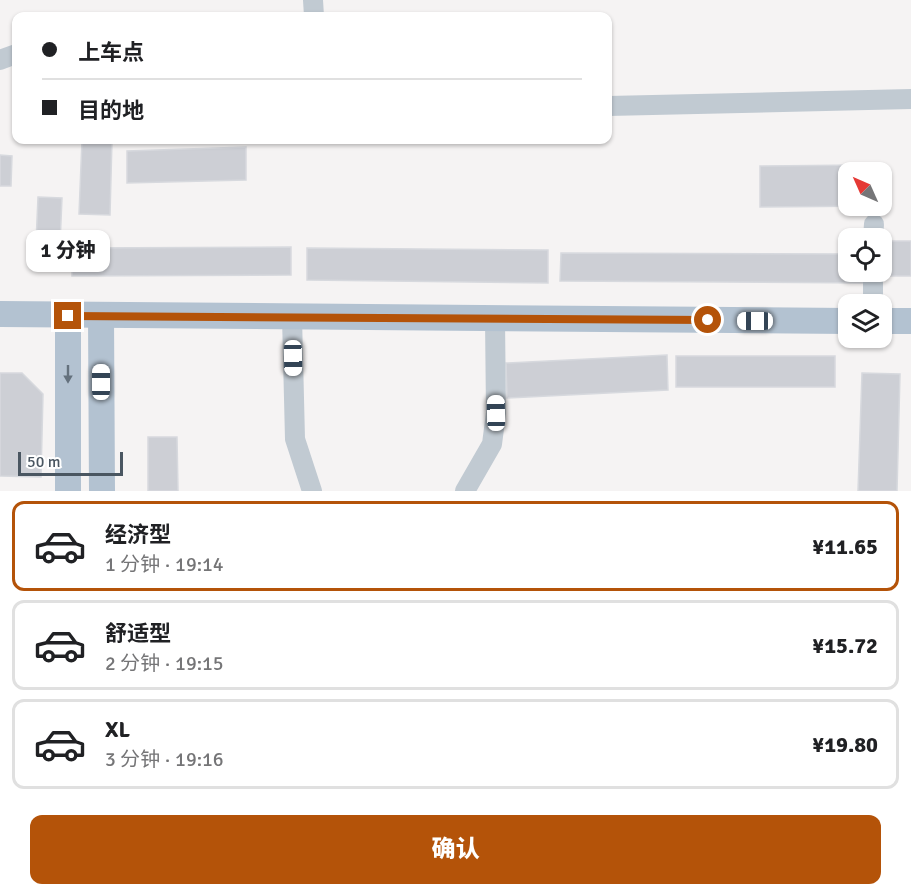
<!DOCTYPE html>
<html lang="zh">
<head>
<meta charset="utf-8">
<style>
  :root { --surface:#fff; --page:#f2f2f2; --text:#202124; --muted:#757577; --line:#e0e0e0; --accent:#b45309 }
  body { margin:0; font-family:Signika,"Noto Sans SC",sans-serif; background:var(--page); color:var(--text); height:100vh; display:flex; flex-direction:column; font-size:22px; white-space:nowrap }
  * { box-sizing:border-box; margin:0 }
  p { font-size:20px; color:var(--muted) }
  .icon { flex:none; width:33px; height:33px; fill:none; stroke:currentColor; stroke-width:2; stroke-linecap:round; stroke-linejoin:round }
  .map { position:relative; height:491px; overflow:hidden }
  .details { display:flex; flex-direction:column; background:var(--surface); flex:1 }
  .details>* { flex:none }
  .guide { position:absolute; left:12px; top:12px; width:600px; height:132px; border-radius:12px; box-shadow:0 2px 4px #0004; display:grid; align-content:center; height:132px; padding:0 30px; background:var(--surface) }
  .needle { width:39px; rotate:315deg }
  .controls { position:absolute; left:838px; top:162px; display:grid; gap:12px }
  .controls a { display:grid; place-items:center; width:54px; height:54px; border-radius:12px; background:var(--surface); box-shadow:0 2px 4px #0004; font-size:30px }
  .scale { position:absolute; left:18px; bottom:15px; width:105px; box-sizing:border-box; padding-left:6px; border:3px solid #4a5661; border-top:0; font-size:16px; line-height:21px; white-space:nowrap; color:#4a5661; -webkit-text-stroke:4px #fff; paint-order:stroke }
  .end { position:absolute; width:27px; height:27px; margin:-14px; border:8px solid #b45309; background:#fff; box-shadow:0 0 0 3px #fff }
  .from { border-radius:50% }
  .bubble { position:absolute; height:42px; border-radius:12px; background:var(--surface); box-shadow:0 2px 4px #0004; font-size:20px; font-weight:800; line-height:42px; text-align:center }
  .car { position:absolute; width:18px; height:36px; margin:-18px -9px; border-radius:8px; box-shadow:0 0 4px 2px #0007; background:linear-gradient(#fff 24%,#345 0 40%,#fff 0 76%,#345 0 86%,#fff 0) }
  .guide b { display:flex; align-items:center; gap:21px; height:57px; font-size:22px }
  .guide b+b { border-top:2px solid var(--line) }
  .guide i { width:15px; height:15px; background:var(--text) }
  ul { padding:10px 0 0; list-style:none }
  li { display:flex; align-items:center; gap:18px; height:90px; margin:0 12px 9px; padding:0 18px; border:3px solid var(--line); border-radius:12px }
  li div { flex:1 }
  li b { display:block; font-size:22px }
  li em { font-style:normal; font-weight:800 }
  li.current { border-color:var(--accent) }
  li>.icon { width:54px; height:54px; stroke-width:1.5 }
  .action { display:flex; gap:12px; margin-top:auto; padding:12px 30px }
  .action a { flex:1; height:69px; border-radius:12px; background:var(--accent); color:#fff; font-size:24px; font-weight:800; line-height:69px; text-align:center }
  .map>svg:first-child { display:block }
  .building { fill:#cdcfd5; stroke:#d7d9de; stroke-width:1.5 }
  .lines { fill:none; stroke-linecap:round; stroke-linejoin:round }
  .minor { stroke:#c1cad2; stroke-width:20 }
  .major { stroke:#b3c2d1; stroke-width:26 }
  .oneway { fill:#64717d }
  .route { stroke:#b45309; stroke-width:8 }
</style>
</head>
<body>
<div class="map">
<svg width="911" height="491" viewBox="0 0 911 491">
  <rect width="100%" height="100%" fill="#f5f3f3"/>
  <g class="building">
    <polygon points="82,140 112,140 110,215 79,214"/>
    <polygon points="246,147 246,180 127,183 127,151"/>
    <polygon points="0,155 12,156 11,186 0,186"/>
    <polygon points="864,165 867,172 849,172 849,206 877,206 760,207 760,166"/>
    <polygon points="38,197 62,198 59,267 35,266"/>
    <rect x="883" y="241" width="28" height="35"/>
    <polygon points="291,247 291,275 72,276 72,248"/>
    <polygon points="307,248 548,250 548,283 307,280"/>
    <polygon points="561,253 849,254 849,272 870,272 870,283 560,281"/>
    <polygon points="667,355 668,390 507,398 506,363"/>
    <rect x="676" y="356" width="159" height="31"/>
    <polygon points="0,373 22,373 43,394 41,477 0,476"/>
    <polygon points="862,373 900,374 897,491 858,491"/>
    <polygon points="148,437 177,437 178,491 148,491"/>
  </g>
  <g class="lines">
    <g class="minor">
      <polyline points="313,0 314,16"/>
      <polyline points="0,60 16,54"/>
      <polyline points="608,106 911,99"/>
      <polyline points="873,238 874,224"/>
      <polyline points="873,304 873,272"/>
      <polyline points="292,317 295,439 312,491"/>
      <polyline points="465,491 492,444 496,413 495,319"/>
    </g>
    <g class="major">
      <polyline points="0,314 849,321"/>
      <polyline points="68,316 68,491"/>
      <polyline points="101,316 102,491"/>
      <polyline points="882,321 911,321"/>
    </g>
  </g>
  <defs><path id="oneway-solid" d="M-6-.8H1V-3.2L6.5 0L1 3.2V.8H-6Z" transform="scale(1.5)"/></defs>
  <use class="oneway" href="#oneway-solid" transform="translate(68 374) rotate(90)"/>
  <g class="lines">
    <polyline class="route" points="68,316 708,320"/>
  </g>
</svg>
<div class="controls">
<a><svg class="needle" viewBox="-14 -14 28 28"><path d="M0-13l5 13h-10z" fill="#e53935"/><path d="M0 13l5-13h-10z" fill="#757577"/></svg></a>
<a><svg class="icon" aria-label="locate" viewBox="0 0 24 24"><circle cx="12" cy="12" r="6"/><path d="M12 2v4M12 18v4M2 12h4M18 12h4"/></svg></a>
<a><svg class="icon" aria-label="layers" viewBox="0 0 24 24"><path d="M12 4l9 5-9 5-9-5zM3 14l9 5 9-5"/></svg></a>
</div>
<div class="scale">50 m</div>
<i class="end from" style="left:708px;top:320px"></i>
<i class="end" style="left:68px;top:316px"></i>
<div class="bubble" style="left:26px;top:230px;width:84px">1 分钟</div>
<i class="car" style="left:755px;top:321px;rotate:270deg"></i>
<i class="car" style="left:293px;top:358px;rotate:179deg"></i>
<i class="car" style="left:101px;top:382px;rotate:0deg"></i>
<i class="car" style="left:496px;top:413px;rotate:359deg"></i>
<div class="guide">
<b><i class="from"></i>上车点</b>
<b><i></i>目的地</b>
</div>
</div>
<section class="details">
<ul>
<li class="current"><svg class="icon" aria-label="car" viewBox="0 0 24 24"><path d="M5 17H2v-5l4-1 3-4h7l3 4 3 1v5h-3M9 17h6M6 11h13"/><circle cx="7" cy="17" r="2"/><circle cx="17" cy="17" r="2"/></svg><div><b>经济型</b><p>1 分钟 · 19:14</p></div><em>¥11.65</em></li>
<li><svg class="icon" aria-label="car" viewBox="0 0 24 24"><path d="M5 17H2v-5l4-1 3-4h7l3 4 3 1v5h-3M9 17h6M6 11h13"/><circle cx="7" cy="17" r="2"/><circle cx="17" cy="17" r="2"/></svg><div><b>舒适型</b><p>2 分钟 · 19:15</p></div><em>¥15.72</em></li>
<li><svg class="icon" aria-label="car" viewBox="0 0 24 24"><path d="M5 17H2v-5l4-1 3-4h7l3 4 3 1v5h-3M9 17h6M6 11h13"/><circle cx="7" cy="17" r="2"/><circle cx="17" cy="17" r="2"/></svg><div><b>XL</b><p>3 分钟 · 19:16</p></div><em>¥19.80</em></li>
</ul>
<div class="action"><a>确认</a></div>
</section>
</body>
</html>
